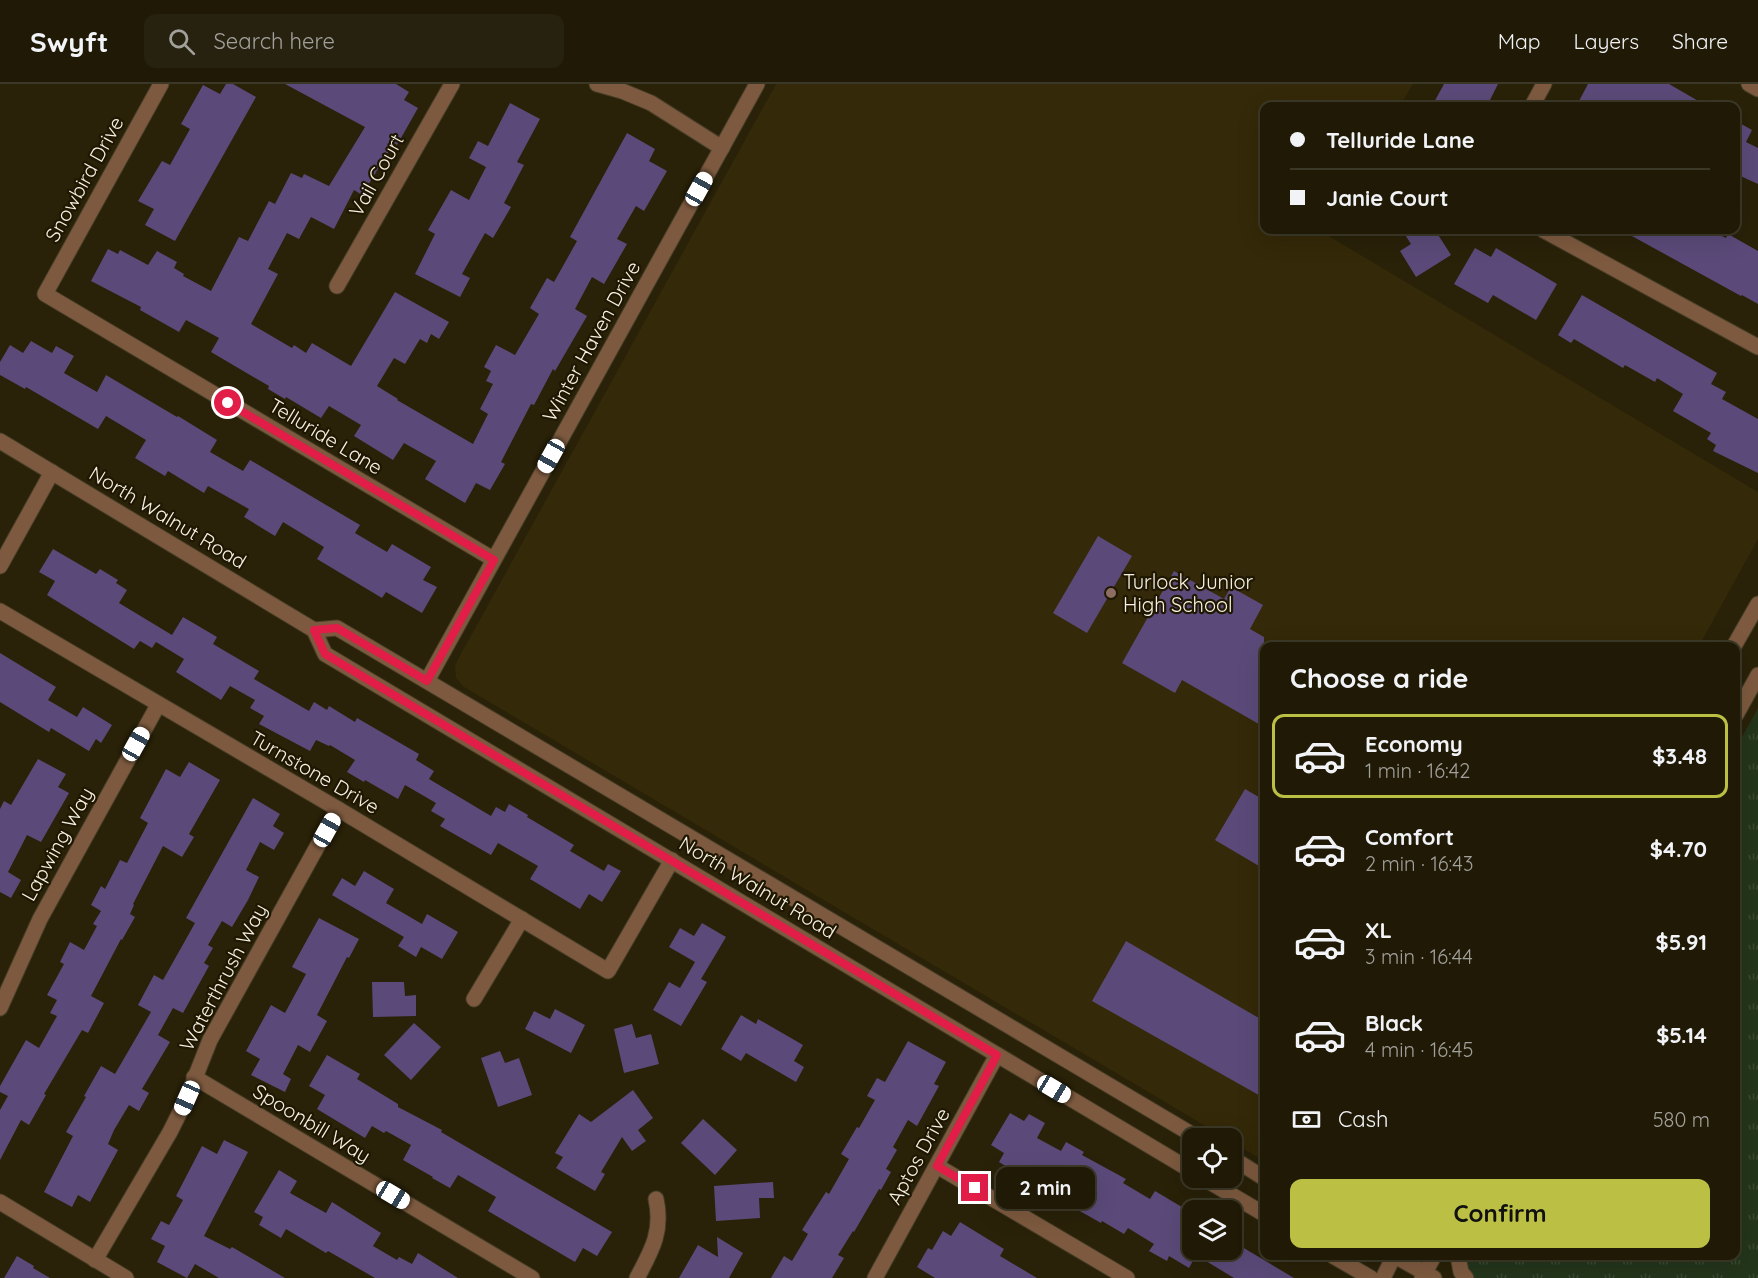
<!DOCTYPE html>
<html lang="en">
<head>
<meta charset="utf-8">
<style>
  :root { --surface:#1f1906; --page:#272210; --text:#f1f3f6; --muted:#a1a09b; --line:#3c3828; --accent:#bbc044 }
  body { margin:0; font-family:Quicksand,sans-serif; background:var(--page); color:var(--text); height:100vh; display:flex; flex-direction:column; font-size:22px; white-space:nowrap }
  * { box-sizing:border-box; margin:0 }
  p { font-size:20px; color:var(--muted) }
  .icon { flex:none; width:33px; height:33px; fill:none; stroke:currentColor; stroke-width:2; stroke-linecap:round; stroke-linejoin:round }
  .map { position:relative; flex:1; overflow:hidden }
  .drawer { position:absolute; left:1260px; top:558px; width:480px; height:618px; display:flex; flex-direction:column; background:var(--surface); border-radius:12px; box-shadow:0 6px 24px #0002,0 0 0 2px var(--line) }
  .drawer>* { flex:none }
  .hud { position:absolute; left:1260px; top:18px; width:480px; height:132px; border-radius:12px; box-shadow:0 6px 24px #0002,0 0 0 2px var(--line); display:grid; align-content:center; height:132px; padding:0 30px; background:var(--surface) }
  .buttons { position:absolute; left:1182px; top:1044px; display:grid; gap:12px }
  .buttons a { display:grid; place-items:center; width:60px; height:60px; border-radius:12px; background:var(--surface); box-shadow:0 6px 24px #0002,0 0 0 2px var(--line); font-size:30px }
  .end { position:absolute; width:27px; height:27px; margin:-14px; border:8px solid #e11d48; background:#fff; box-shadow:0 0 0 3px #fff }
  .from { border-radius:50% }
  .bubble { position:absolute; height:42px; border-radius:12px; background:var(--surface); box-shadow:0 6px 24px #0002,0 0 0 2px var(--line); font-size:20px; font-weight:800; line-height:42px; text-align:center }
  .car { position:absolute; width:18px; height:36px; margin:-18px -9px; border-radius:8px; box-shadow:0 0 4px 2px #0007; background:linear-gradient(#fff 24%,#345 0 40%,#fff 0 76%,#345 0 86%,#fff 0) }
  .hud b { display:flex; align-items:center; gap:21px; height:57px; font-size:22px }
  .hud b+b { border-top:2px solid var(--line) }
  .hud i { width:15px; height:15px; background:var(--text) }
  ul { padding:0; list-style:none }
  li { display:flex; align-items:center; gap:18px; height:84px; margin:0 12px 9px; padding:0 18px; border:3px solid transparent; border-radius:12px }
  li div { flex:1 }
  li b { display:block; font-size:22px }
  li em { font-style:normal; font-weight:800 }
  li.selected { border-color:var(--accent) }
  li>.icon { width:54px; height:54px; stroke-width:1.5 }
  h2 { padding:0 30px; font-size:27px; line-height:72px }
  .pay { display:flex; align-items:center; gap:15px; height:66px; padding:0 30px; font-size:22px }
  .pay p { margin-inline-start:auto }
  .button { display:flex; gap:12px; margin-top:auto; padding:12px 30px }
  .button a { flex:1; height:69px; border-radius:12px; background:var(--accent); color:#111; font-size:24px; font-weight:800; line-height:69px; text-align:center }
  header { display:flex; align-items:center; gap:36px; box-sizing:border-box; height:84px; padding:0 30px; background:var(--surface); border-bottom:2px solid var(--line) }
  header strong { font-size:28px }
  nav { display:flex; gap:33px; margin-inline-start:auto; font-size:21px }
  .search { width:420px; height:54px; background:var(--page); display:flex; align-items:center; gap:15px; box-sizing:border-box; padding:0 21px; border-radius:12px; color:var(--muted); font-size:22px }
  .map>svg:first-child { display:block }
  .built { fill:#342908 }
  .park { fill:url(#park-tufts) }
  .building { fill:#5b4a79 }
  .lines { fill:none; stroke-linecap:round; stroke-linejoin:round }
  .minor-casing { stroke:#463e27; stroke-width:17 }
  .tertiary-casing { stroke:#463e27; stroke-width:17 }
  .minor { stroke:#7d5a3f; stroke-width:15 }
  .tertiary { stroke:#7d5a3f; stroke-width:15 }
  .route { stroke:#e11d48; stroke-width:8 }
  .education-dot { fill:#8d6e63; stroke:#1f1701; stroke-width:2 }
  .labels { text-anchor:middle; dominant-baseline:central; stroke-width:4.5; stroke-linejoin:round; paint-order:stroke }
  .street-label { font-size:20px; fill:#f6f1e2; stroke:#1f1701 }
  .poi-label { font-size:20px; fill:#f6f1e2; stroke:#1f1701; text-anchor:start }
</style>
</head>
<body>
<header>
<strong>Swyft</strong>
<div class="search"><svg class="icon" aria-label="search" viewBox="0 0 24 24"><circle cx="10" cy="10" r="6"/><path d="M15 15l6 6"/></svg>Search here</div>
<nav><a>Map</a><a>Layers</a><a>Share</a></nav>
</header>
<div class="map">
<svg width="1758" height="1194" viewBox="0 0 1758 1194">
  <defs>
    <pattern id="park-tufts" width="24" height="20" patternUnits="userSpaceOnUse" patternTransform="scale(1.5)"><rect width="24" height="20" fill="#23351b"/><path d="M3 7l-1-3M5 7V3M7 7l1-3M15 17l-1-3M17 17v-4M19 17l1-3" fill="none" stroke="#394931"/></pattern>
  </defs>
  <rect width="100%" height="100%" fill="#292108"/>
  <polygon class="built" points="776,0 1413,0 1400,22 1264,22 1264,146 1330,146 1327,151 1758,408 1758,455 1699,562 1264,562 1264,1077 1232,1058 1232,1054 1226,1054 464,603 456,594 455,582 457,577"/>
  <polygon class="park" points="1758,624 1758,1194 1474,1194 1468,1187 1464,1172 1736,1172 1736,664"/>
  <g class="building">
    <polygon points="226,0 233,0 256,13 175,157 145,141 154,125 138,117 162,77 170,81 190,45 181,40 203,1 220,10"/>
    <polygon points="285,0 396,0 409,8 404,16 418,24 397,61 394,59 362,111 354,106 334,145 311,133 299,155 287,149 268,185 278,190 251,240 292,264 294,261 306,269 312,259 351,282 395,208 449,238 439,255 431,250 427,259 420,255 405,280 394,274 377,302 398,315 397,316 473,360 488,330 480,325 493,300 486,297 491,287 484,283 496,261 515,271 539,230 530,224 547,194 554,198 577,157 570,153 627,49 655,65 649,77 667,87 644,127 636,122 617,155 627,160 604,200 592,193 575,225 587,232 555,287 553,285 534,321 531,320 501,378 505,380 490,406 476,399 465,419 425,395 436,377 404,359 393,376 354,352 361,341 329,322 321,334 286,313 285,315 268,305 269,302 211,268 219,254 186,236 179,248 140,226 141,223 91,197 108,165 118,170 120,166 148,181 157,167 177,178 174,184 184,190 183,192 211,207 239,153 248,157 269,117 275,120 291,89 302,94 304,90 329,102 365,43"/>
    <polygon points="1444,0 1498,0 1487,22 1432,22"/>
    <polygon points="1588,0 1669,0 1707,22 1590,22 1579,17"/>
    <polygon points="510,19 540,35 517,78 524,81 504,119 511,123 493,154 485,149 462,190 470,194 460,213 415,190 435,150 428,146 451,106 469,116 486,83 469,74 478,57 488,62"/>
    <polygon points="1736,37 1752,46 1746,58 1758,64 1758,100 1736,90"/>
    <polygon points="1402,146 1435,146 1451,171 1416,193 1400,167 1411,160"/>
    <polygon points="1621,146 1709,146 1726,154 1728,150 1758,167 1758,220 1742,211 1741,212"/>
    <polygon points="1475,164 1491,173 1496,164 1557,200 1536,236 1493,211 1488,219 1454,200"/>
    <polygon points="1582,211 1717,289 1711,300 1726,308 1722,315 1758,335 1758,389 1713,367 1716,361 1707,355 1711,349 1673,327 1683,310 1657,294 1655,298 1625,281 1623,284 1574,255 1571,259 1558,251"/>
    <polygon points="31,257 52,269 56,262 74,272 64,289 97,308 106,291 177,333 178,332 217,356 210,368 243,387 250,376 360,441 355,449 387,468 392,460 431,483 423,496 437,503 422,529 386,508 382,514 317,475 324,463 283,438 275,452 244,433 249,425 208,402 204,409 168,387 165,392 135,374 146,356 106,332 98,345 26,303 25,305 0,291 0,278 10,261 23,269"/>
    <polygon points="1098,452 1132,472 1087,549 1053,529"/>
    <polygon points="53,465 96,490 100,485 118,496 116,499 127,506 119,519 172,551 183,533 217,553 213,560 259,587 254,595 309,627 314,618 327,626 329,622 355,638 357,634 419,670 416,676 434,687 429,695 491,732 496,723 505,728 509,720 528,731 527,733 574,761 570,767 604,787 608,780 621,787 602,818 589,810 580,825 530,795 538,782 498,759 491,771 440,742 445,735 431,727 436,719 405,701 398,715 365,696 364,698 347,688 355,676 330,661 329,662 316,656 310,667 259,640 264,632 250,624 255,616 230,602 221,616 176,588 184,575 156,558 152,564 140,557 134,565 47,511 55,497 39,488"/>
    <polygon points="1174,487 1224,515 1231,503 1263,521 1250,545 1264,553 1264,643 1182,596 1175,609 1122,579"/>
    <polygon points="0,569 56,603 48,616 77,633 83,623 112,641 101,659 96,655 89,667 51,644 49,648 0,618"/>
    <polygon points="38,675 66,690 58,703 69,709 41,758 27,751 8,788 21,796 11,814 0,808 0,725 4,717 11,721"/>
    <polygon points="189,678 220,696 189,750 194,753 182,773 163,762 133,820 134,821 130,830 135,833 122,856 121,855 91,912 104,919 88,949 82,946 44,1010 46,1011 29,1041 21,1036 0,1076 0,1026 8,1012 0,1008 0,1002 26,956 39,964 57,932 50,929 57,916 47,911 64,880 60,878 70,858 84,866 97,842 93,840 101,827 91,821 101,802 105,805 120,776 127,779 148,739 140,734 166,685 180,693"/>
    <polygon points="1245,705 1264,716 1264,785 1215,756"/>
    <polygon points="253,714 280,730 273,742 284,749 274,766 260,758 246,786 259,793 248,816 232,843 222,837 208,861 213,864 204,879 209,882 183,929 173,924 158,951 170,958 142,1005 149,1009 139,1027 129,1021 114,1046 108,1060 118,1066 90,1118 78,1111 72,1123 44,1108 73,1052 66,1048 86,1013 84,1012 101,982 115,990 151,928 138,921 154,891 163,896 195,839 186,834"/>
    <polygon points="364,787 394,805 386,819 422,840 427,830 458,848 442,875 421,863 416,873 398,862 404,853 332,811 342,794 355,802"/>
    <polygon points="319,834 359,855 349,874 347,873 317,931 327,937 310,968 298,961 283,990 291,995 285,1008 251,991 260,975 246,967 271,921 285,929 306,890 292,883"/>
    <polygon points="702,839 726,853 701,895 707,898 681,942 653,926 669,898 680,904 695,878 669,863 680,844 694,852"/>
    <polygon points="1126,857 1264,937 1264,1014 1092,917"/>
    <polygon points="372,898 404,898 405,912 416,911 416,932 373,933"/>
    <polygon points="555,925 585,941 571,969 525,945 534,927 550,935"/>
    <polygon points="741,931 756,940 758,935 803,961 794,977 804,983 796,998 746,969 741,977 721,965"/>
    <polygon points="414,939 441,963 411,996 384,971"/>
    <polygon points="632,940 636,954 651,950 659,980 624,989 614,945"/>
    <polygon points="908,957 946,978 934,1000 939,1002 917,1042 908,1036 893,1063 897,1066 886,1085 891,1088 881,1106 879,1105 854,1148 853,1147 838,1171 844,1174 832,1194 771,1194 784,1172 792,1177 808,1150 802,1146 826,1108 829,1110 849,1075 841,1070 857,1043 859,1044 875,1016 867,1012 877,994 885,998"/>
    <polygon points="500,967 505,979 519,974 532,1011 498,1023 481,974"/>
    <polygon points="327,971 360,990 357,995 398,1020 398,1023 442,1046 441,1048 612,1148 597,1172 583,1164 575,1178 488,1127 496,1113 458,1091 450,1104 432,1094 433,1093 403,1076 411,1061 386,1047 384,1049 372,1042 365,1054 317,1025 325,1011 309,1002"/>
    <polygon points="633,1006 653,1034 638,1046 646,1057 632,1067 622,1053 601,1088 605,1090 595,1107 556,1084 563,1073 555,1069 579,1030 591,1038"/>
    <polygon points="1010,1029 1024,1037 1029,1030 1045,1039 1037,1054 1061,1067 1066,1058 1084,1068 1082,1071 1126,1095 1123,1099 1150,1115 1155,1107 1192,1129 1192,1166 1232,1166 1232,1157 1294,1194 1234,1194 1196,1171 1189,1184 1169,1172 1167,1177 1149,1167 1154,1160 1128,1144 1124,1150 1102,1137 1101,1139 1078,1126 1081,1120 1040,1096 1037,1101 999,1078 1004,1069 991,1061"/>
    <polygon points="703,1035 737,1066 715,1091 681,1059"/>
    <polygon points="224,1056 248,1068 204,1152 230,1165 232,1163 285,1194 219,1194 195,1180 187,1194 157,1178 165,1162 151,1155 161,1137 169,1141 183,1116 176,1112 202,1062 217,1070"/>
    <polygon points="279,1086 297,1097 290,1109 326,1129 332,1118 381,1149 373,1162 397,1176 399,1173 412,1180 418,1169 458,1194 375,1194 328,1167 326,1169 286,1145 281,1154 259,1141 263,1133 254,1128"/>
    <polygon points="773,1098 774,1114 759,1114 760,1134 716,1137 714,1102"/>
    <polygon points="960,1138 1004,1165 1000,1172 1037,1194 935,1194 917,1183 928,1164 932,1166 943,1147 951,1152"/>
    <polygon points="717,1153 743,1169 729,1194 679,1194 698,1161 718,1173"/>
    <polygon points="17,1172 34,1182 33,1184 50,1194 4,1194"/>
  </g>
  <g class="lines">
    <g class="minor-casing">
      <g id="minor">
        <polyline points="161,0 45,210 493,475"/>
        <polyline points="597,0 622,7 651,19 722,64"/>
        <polyline points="1749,0 1758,5"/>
        <polyline points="1532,22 1544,0"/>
        <polyline points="1543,146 1758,263"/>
        <polyline points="337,202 452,0"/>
        <polyline points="0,482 52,388"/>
        <polyline points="0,527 338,725 608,887 672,776"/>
        <polyline points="427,597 757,0"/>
        <polyline points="474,915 522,835"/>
        <polyline points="0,924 40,835 158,621"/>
        <polyline points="194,993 532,1194"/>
        <polyline points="937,1082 1127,1194"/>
        <polyline points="0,1118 126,1194"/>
        <polyline points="95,1176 170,1048 187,1014 210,956 338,725"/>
        <path d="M 637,1194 C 652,1166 663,1147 656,1115"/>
        <polyline points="875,1194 997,971"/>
      </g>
    </g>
    <g class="tertiary-casing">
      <g id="tertiary">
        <polyline points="0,357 314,546 325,570 1192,1087"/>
        <polyline points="314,546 337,544 1198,1054"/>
        <polyline points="1734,562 1758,520"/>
        <polyline points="1736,631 1758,591"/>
        <polyline points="1232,1074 1264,1094"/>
        <polyline points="1203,1094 1264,1130"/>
        <polyline points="1333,1172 1371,1194"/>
        <polyline points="1395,1172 1434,1194"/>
        <polyline points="1458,1172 1461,1188 1466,1194"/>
        <polyline points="1383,1194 1394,1172"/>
        <polyline points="1422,1194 1434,1172"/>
      </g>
    </g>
    <use href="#minor" class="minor"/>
    <use href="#tertiary" class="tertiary"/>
  </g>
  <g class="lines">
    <polyline class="route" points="228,319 494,476 427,597 337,544 314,546 325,570 997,971 937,1082 975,1104"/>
  </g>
  <circle class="education-dot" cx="1111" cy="509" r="6"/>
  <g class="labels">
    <g class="street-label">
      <text transform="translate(376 91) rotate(-61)">Vail Court</text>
      <text transform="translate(84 95) rotate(-61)">Snowbird Drive</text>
      <text transform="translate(591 257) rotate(-61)">Winter Haven Drive</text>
      <text transform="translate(326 352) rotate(31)">Telluride Lane</text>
      <text transform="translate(168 433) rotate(31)">North Walnut Road</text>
      <text transform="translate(315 688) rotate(30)">Turnstone Drive</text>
      <text transform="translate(57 760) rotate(-61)">Lapwing Way</text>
      <text transform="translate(758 803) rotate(31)">North Walnut Road</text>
      <text transform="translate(223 893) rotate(-62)">Waterthrush Way</text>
      <text transform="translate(312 1039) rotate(31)">Spoonbill Way</text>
      <text transform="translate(918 1072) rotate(-61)">Aptos Drive</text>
    </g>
    <g class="poi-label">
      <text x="1123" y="497">Turlock Junior<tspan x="1123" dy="23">High School</tspan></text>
    </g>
  </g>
</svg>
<div class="buttons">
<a><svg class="icon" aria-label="locate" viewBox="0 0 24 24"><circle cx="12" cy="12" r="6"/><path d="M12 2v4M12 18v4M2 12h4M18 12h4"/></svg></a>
<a><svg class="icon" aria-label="layers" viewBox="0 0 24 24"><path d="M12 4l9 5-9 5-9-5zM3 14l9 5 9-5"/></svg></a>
</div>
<i class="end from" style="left:228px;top:319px"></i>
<i class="end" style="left:975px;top:1104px"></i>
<div class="bubble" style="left:996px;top:1083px;width:99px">2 min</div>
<i class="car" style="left:699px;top:105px;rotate:29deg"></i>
<i class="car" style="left:551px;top:372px;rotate:209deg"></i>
<i class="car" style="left:136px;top:660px;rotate:29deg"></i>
<i class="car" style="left:327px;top:746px;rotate:29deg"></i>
<i class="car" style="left:1054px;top:1005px;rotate:121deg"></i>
<i class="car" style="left:187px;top:1014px;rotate:204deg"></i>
<i class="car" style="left:393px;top:1111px;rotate:121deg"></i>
<div class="hud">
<b><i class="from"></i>Telluride Lane</b>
<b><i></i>Janie Court</b>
</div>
<section class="drawer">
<h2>Choose a ride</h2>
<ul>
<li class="selected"><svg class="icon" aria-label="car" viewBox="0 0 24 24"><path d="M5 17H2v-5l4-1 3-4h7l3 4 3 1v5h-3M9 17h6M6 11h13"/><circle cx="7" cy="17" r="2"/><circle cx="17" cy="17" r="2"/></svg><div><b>Economy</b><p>1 min · 16:42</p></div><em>$3.48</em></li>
<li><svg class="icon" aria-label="car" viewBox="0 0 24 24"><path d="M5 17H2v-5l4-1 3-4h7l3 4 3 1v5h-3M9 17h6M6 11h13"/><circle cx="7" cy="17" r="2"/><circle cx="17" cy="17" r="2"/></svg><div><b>Comfort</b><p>2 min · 16:43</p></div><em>$4.70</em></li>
<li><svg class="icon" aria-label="car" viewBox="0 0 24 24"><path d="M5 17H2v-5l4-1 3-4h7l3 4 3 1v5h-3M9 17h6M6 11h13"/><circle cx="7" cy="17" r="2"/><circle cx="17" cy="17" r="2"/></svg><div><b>XL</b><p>3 min · 16:44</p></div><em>$5.91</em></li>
<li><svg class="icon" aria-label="car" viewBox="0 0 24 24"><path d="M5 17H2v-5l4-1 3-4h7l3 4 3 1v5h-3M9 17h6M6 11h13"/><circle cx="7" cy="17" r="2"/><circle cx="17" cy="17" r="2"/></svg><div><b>Black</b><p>4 min · 16:45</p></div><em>$5.14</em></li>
</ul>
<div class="pay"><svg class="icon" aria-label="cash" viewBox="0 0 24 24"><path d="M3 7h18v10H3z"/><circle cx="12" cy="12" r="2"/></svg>Cash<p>580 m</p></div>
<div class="button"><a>Confirm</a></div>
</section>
</div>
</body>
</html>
